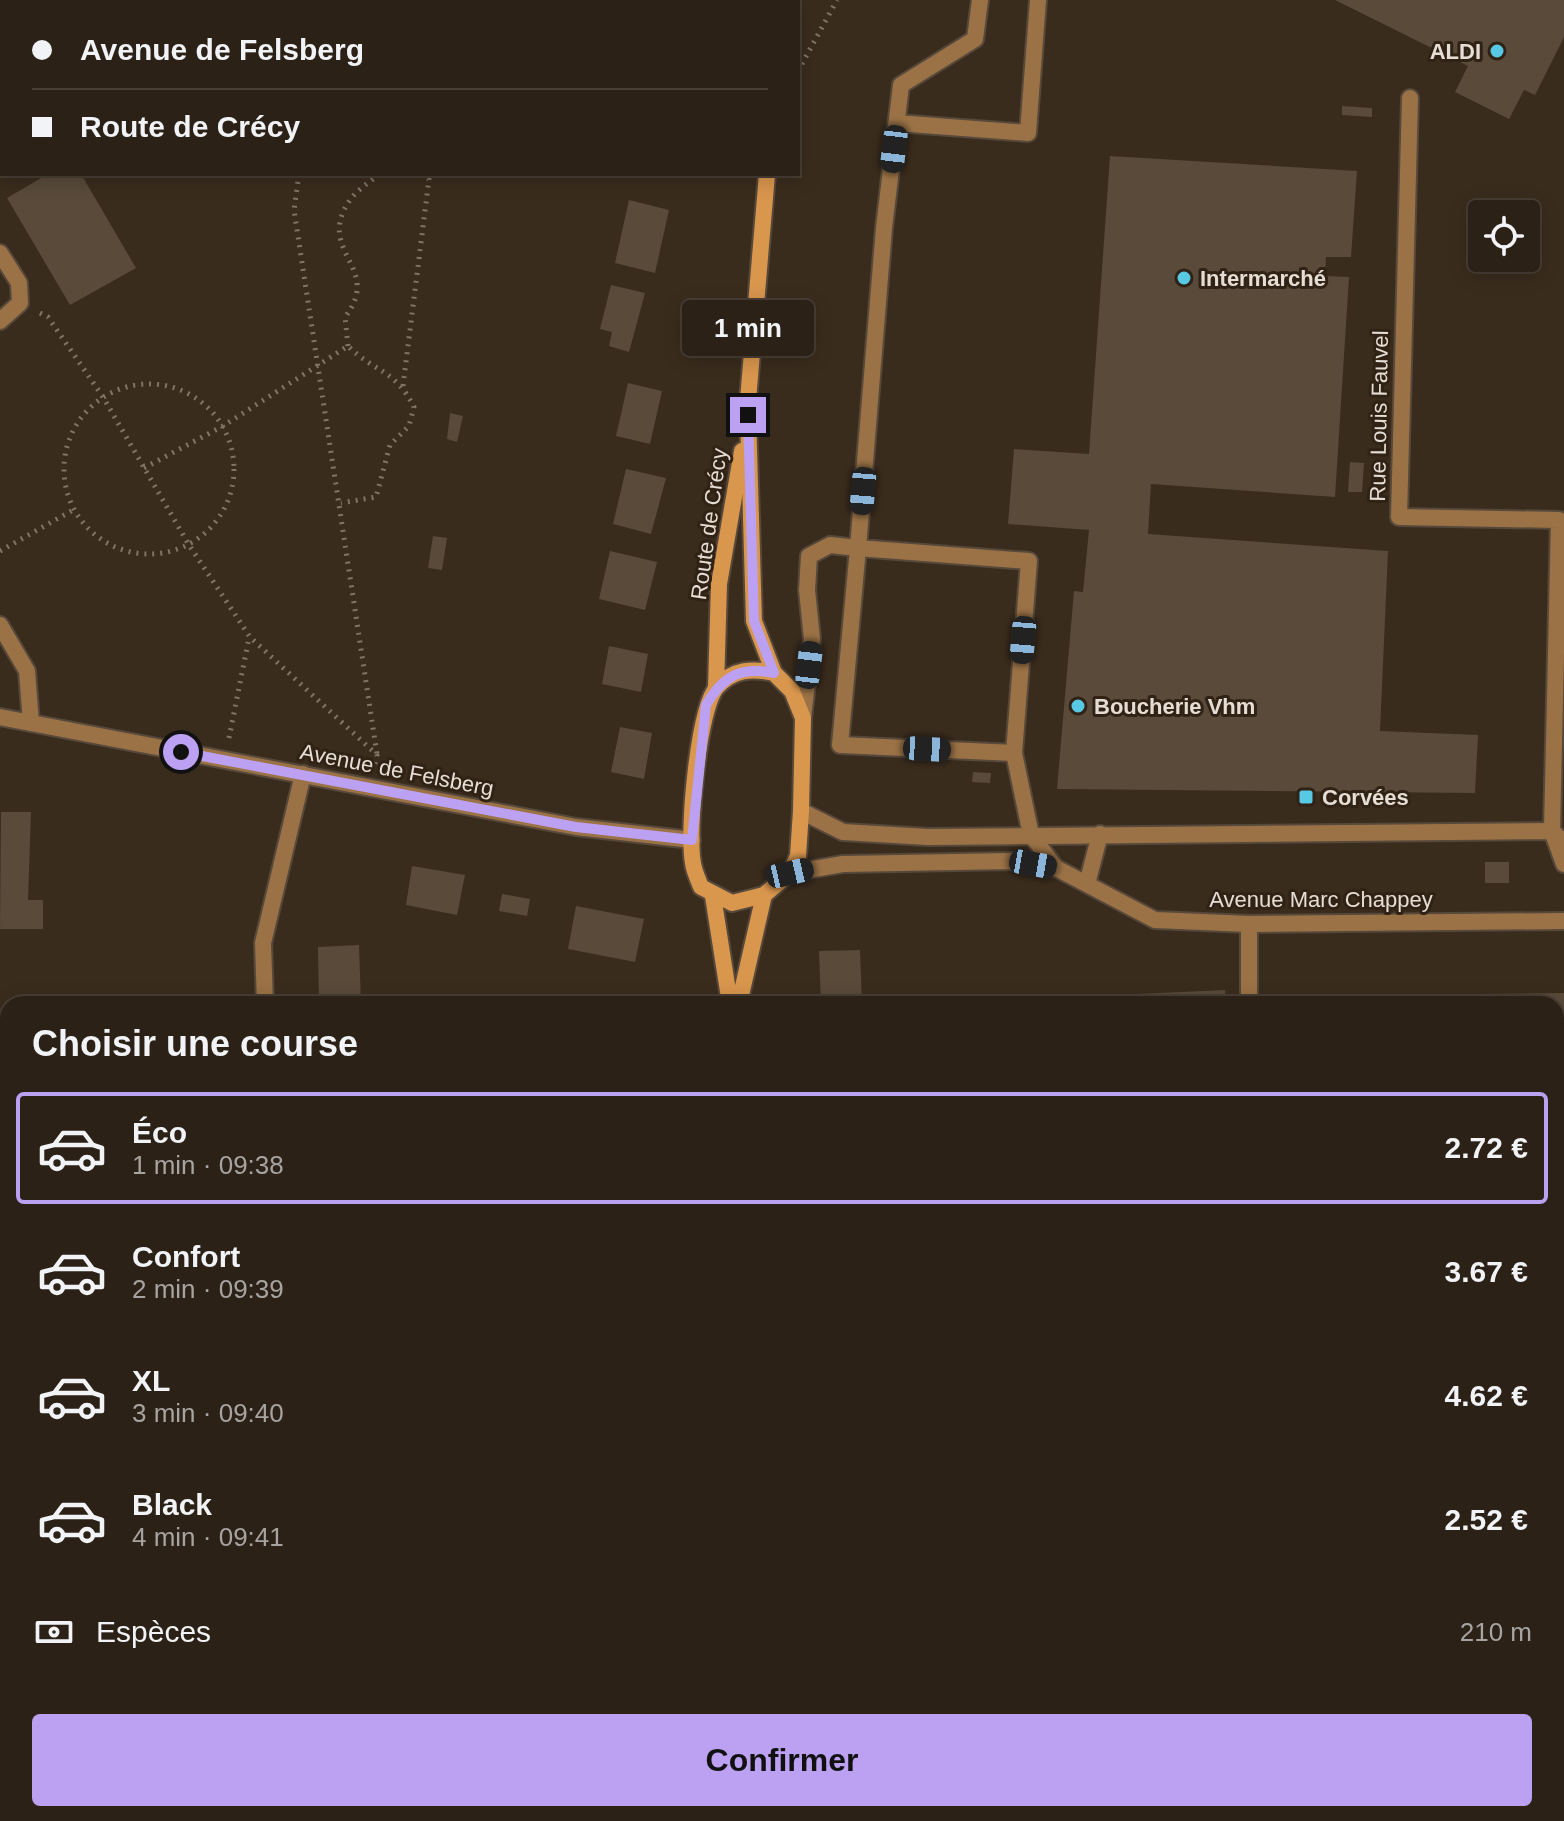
<!DOCTYPE html>
<html lang="fr">
<head>
<meta charset="utf-8">
<style>
  :root { --surface:#2c2116; --page:#382e23; --text:#f1f3f6; --muted:#a6a3a1; --line:#483e35; --accent:#bca0f2 }
  body { margin:0; font-family:Helvetica,sans-serif; background:var(--page); color:var(--text); height:100vh; display:flex; flex-direction:column; font-size:30px; white-space:nowrap }
  * { box-sizing:border-box; margin:0 }
  p { font-size:26px; color:var(--muted) }
  .icon { flex:none; width:44px; height:44px; fill:none; stroke:currentColor; stroke-width:2; stroke-linecap:round; stroke-linejoin:round }
  .map { position:relative; flex:1; overflow:hidden }
  .side { position:absolute; left:0px; top:996px; width:1564px; height:826px; display:flex; flex-direction:column; background:var(--surface); border-radius:24px 24px 0 0; box-shadow:0 4px 20px #0003,0 0 0 2px var(--line) }
  .side>* { flex:none }
  .guide { position:absolute; left:0px; top:0px; width:800px; height:176px; box-shadow:0 4px 20px #0003,0 0 0 2px var(--line); display:grid; align-content:center; height:176px; padding:0 32px; background:var(--surface) }
  .fabs { position:absolute; left:1468px; top:200px; display:grid; gap:16px }
  .fabs a { display:grid; place-items:center; width:72px; height:72px; border-radius:8px; background:var(--surface); box-shadow:0 4px 20px #0003,0 0 0 2px var(--line); font-size:40px }
  .end { position:absolute; width:36px; height:36px; margin:-18px; border:10px solid #bca0f2; background:#111; box-shadow:0 0 0 4px #111 }
  .from { border-radius:50% }
  .bubble { position:absolute; height:56px; border-radius:8px; background:var(--surface); box-shadow:0 4px 20px #0003,0 0 0 2px var(--line); font-size:26px; font-weight:700; line-height:56px; text-align:center }
  .car { position:absolute; width:24px; height:48px; margin:-24px -12px; border-radius:10px; box-shadow:0 0 6px 2px #0007; background:linear-gradient(#222 24%,#8ab4d8 0 40%,#222 0 76%,#8ab4d8 0 86%,#222 0) }
  .guide b { display:flex; align-items:center; gap:28px; height:76px; font-size:30px }
  .guide b+b { border-top:2px solid var(--line) }
  .guide i { width:20px; height:20px; background:var(--text) }
  ul { padding:0; list-style:none }
  li { display:flex; align-items:center; gap:24px; height:112px; margin:0 16px 12px; padding:0 16px; border:4px solid transparent; border-radius:8px }
  li div { flex:1 }
  li b { display:block; font-size:30px }
  li em { font-style:normal; font-weight:700 }
  li.current { border-color:var(--accent) }
  li>.icon { width:72px; height:72px; stroke-width:1.5 }
  h2 { padding:0 32px; font-size:36px; line-height:96px }
  .pay { display:flex; align-items:center; gap:20px; height:88px; padding:0 32px; font-size:30px }
  .pay p { margin-inline-start:auto }
  .button { display:flex; gap:16px; margin-top:auto; padding:16px 32px }
  .button a { flex:1; height:92px; border-radius:8px; background:var(--accent); color:#111; font-size:32px; font-weight:700; line-height:92px; text-align:center }
  .map>svg:first-child { display:block }
  .building { fill:#594a3a }
  .lines { fill:none; stroke-linecap:round; stroke-linejoin:round }
  .lane-casing { stroke:#56483a; stroke-width:20 }
  .street-casing { stroke:#56483a; stroke-width:20 }
  .secondary-casing { stroke:#56483a; stroke-width:20 }
  .path { stroke:#807467; stroke-width:5; stroke-dasharray:2 6; stroke-linecap:butt }
  .lane { stroke:#9b7246; stroke-width:16 }
  .street { stroke:#9b7246; stroke-width:16 }
  .secondary { stroke:#d9964d; stroke-width:16 }
  .route { stroke:#bca0f2; stroke-width:10 }
  .poi-dot { fill:#58c9e4; stroke:#302214; stroke-width:3 }
  .labels { text-anchor:middle; dominant-baseline:central; stroke-width:6; stroke-linejoin:round; paint-order:stroke }
  .poi-label { font-size:22px; font-weight:bold; fill:#e6ddd4; stroke:#302214; text-anchor:start }
  .street-label { font-size:22px; fill:#e6ddd4; stroke:#302214 }
</style>
</head>
<body>
<div class="map">
<svg width="1564" height="1821" viewBox="0 0 1564 1821">
  <rect width="100%" height="100%" fill="#3a2c1d"/>
  <g class="building">
    <polygon points="1335,0 1564,0 1564,37 1535,95 1524,90 1509,119 1455,92 1468,66"/>
    <polygon points="1342,106 1372,108 1372,117 1342,115"/>
    <polygon points="1110,156 1357,171 1351,257 1326,257 1325,276 1349,277 1335,497 1151,484 1148,534 1388,551 1380,731 1478,735 1475,793 1057,789 1074,591 1083,592 1089,530 1008,524 1014,449 1089,454"/>
    <polygon points="48,174 81,174 136,268 70,305 7,198"/>
    <polygon points="629,200 669,210 655,273 615,263"/>
    <polygon points="611,285 645,293 629,352 609,346 612,332 600,329"/>
    <polygon points="628,383 662,391 650,444 616,436"/>
    <polygon points="450,413 463,416 457,442 447,439"/>
    <polygon points="1350,462 1364,463 1362,492 1348,492"/>
    <polygon points="626,469 666,478 651,534 613,524"/>
    <polygon points="433,536 447,538 442,570 428,568"/>
    <polygon points="610,551 657,562 645,610 599,599"/>
    <polygon points="609,646 648,654 641,692 602,684"/>
    <polygon points="620,727 652,733 644,779 611,772"/>
    <polygon points="973,772 991,773 990,783 972,782"/>
    <polygon points="1,812 31,812 28,900 43,900 43,929 0,929"/>
    <rect x="1485" y="862" width="24" height="21"/>
    <polygon points="412,866 465,875 457,915 406,905"/>
    <polygon points="502,894 530,899 527,916 499,911"/>
    <polygon points="576,906 644,919 635,962 568,949"/>
    <polygon points="359,945 361,1004 319,1004 318,947"/>
    <polygon points="860,950 862,1003 821,1004 819,951"/>
    <polygon points="1225,990 1226,1004 980,1004 980,1001"/>
    <polygon points="1564,993 1564,1115 1556,1115 1556,1004 1275,1004 1275,996"/>
    <rect x="0" y="1732" width="8" height="42"/>
    <polygon points="359,1814 395,1814 429,1821 358,1821"/>
    <polygon points="481,1814 522,1814 522,1821 482,1821"/>
    <polygon points="1256,1815 1321,1815 1321,1821 1257,1821"/>
  </g>
  <g class="lines">
    <g class="lane-casing">
      <g id="lane">
        <polyline points="980,0 975,39 901,85 884,228 858,548 1029,561 1014,753 1031,835 1056,868"/>
        <polyline points="897,123 1028,133 1038,0"/>
        <polyline points="803,718 812,639 807,590 809,556 830,545 858,548 840,745 1014,753"/>
        <polyline points="1552,831 1564,864"/>
      </g>
    </g>
    <g class="street-casing">
      <g id="street">
        <polyline points="119,2 122,0"/>
        <polyline points="460,2 460,0"/>
        <polyline points="0,71 2,70"/>
        <polyline points="1410,98 1399,517 1559,520 1552,831"/>
        <polyline points="0,253 19,283 20,303 0,321"/>
        <polyline points="0,625 27,671 31,723"/>
        <polyline points="0,717 576,827 692,840"/>
        <polyline points="801,811 843,832 928,837 1552,831 1564,843"/>
        <polyline points="790,873 843,864 1011,861 1056,868 1155,920 1249,924 1564,921"/>
        <polyline points="1087,884 1100,834"/>
        <polyline points="1249,924 1249,1004"/>
        <polyline points="265,1004 263,943 303,774"/>
        <polyline points="0,1026 8,1026"/>
        <polyline points="1556,1163 1564,1163"/>
        <polyline points="0,1675 8,1675"/>
        <polyline points="1556,1761 1564,1761"/>
        <polyline points="298,1814 298,1821"/>
        <polyline points="1005,1821 1005,1814"/>
      </g>
    </g>
    <g class="secondary-casing">
      <g id="secondary">
        <polyline points="786,2 787,0"/>
        <path d="M 748,415 L 754,621 L 774,673 L 792,691 L 803,718 L 801,811 L 798,856 L 790,873 L 764,895 L 732,903 L 701,887 C 698,879 694,871 693,863 C 687,833 698,708 717,687 C 733,669 752,668 774,673"/>
        <polyline points="746,424 767,174"/>
        <polyline points="716,687 719,584 742,451"/>
        <polyline points="713,896 730,1004"/>
        <polyline points="739,1004 764,895"/>
        <polyline points="769,1814 770,1821"/>
      </g>
    </g>
    <g class="path">
      <polyline points="301,0 302,2"/>
      <polyline points="798,71 837,0"/>
      <polyline points="299,174 294,210 377,754"/>
      <polyline points="40,313 48,317 103,397 189,545 250,637 377,755 374,767"/>
      <path d="M 348,346 L 345,317 C 384,267 314,252 350,200 C 357,190 370,182 379,174"/>
      <circle cx="149" cy="469" r="85"/>
      <polyline points="403,386 429,179 422,174"/>
      <path d="M 144,468 L 223,426 L 348,346 C 375,373 394,368 414,407 L 409,426 L 390,445 L 376,497 L 341,503"/>
      <polyline points="0,551 73,510"/>
      <polyline points="229,738 249,638"/>
      <polyline points="1491,1814 1491,1821"/>
    </g>
    <use href="#lane" class="lane"/>
    <use href="#street" class="street"/>
    <use href="#secondary" class="secondary"/>
  </g>
  <g class="lines">
    <path class="route" d="M 181,752 L 576,827 L 692,840 L 706,705 C 723,676 741,666 774,673 L 754,621 L 748,415"/>
  </g>
  <g class="poi-dot">
    <circle cx="1497" cy="51" r="8"/>
    <circle cx="1184" cy="278" r="8"/>
    <circle cx="1078" cy="706" r="8"/>
    <rect x="1298" y="789" width="16" height="16" rx="4"/>
  </g>
  <g class="labels">
    <g class="poi-label">
      <text x="1481" y="51" text-anchor="end">ALDI</text>
      <text x="1200" y="278">Intermarché</text>
      <text x="1094" y="706">Boucherie Vhm</text>
      <text x="1322" y="797">Corvées</text>
    </g>
    <g class="street-label">
      <text transform="translate(1379 416) rotate(-89)">Rue Louis Fauvel</text>
      <text transform="translate(709 524) rotate(-82)">Route de Crécy</text>
      <text transform="translate(397 770) rotate(11)">Avenue de Felsberg</text>
      <text x="1321" y="899">Avenue Marc Chappey</text>
    </g>
  </g>
</svg>
<div class="fabs">
<a><svg class="icon" aria-label="locate" viewBox="0 0 24 24"><circle cx="12" cy="12" r="6"/><path d="M12 2v4M12 18v4M2 12h4M18 12h4"/></svg></a>
</div>
<i class="end from" style="left:181px;top:752px"></i>
<i class="end" style="left:748px;top:415px"></i>
<div class="bubble" style="left:682px;top:300px;width:132px">1 min</div>
<i class="car" style="left:894px;top:149px;rotate:187deg"></i>
<i class="car" style="left:863px;top:491px;rotate:185deg"></i>
<i class="car" style="left:1023px;top:640px;rotate:185deg"></i>
<i class="car" style="left:809px;top:665px;rotate:7deg"></i>
<i class="car" style="left:927px;top:749px;rotate:93deg"></i>
<i class="car" style="left:1033px;top:864px;rotate:100deg"></i>
<i class="car" style="left:790px;top:873px;rotate:77deg"></i>
<div class="guide">
<b><i class="from"></i>Avenue de Felsberg</b>
<b><i></i>Route de Crécy</b>
</div>
<section class="side">
<h2>Choisir une course</h2>
<ul>
<li class="current"><svg class="icon" aria-label="car" viewBox="0 0 24 24"><path d="M5 17H2v-5l4-1 3-4h7l3 4 3 1v5h-3M9 17h6M6 11h13"/><circle cx="7" cy="17" r="2"/><circle cx="17" cy="17" r="2"/></svg><div><b>Éco</b><p>1 min · 09:38</p></div><em>2.72 €</em></li>
<li><svg class="icon" aria-label="car" viewBox="0 0 24 24"><path d="M5 17H2v-5l4-1 3-4h7l3 4 3 1v5h-3M9 17h6M6 11h13"/><circle cx="7" cy="17" r="2"/><circle cx="17" cy="17" r="2"/></svg><div><b>Confort</b><p>2 min · 09:39</p></div><em>3.67 €</em></li>
<li><svg class="icon" aria-label="car" viewBox="0 0 24 24"><path d="M5 17H2v-5l4-1 3-4h7l3 4 3 1v5h-3M9 17h6M6 11h13"/><circle cx="7" cy="17" r="2"/><circle cx="17" cy="17" r="2"/></svg><div><b>XL</b><p>3 min · 09:40</p></div><em>4.62 €</em></li>
<li><svg class="icon" aria-label="car" viewBox="0 0 24 24"><path d="M5 17H2v-5l4-1 3-4h7l3 4 3 1v5h-3M9 17h6M6 11h13"/><circle cx="7" cy="17" r="2"/><circle cx="17" cy="17" r="2"/></svg><div><b>Black</b><p>4 min · 09:41</p></div><em>2.52 €</em></li>
</ul>
<div class="pay"><svg class="icon" aria-label="cash" viewBox="0 0 24 24"><path d="M3 7h18v10H3z"/><circle cx="12" cy="12" r="2"/></svg>Espèces<p>210 m</p></div>
<div class="button"><a>Confirmer</a></div>
</section>
</div>
</body>
</html>
